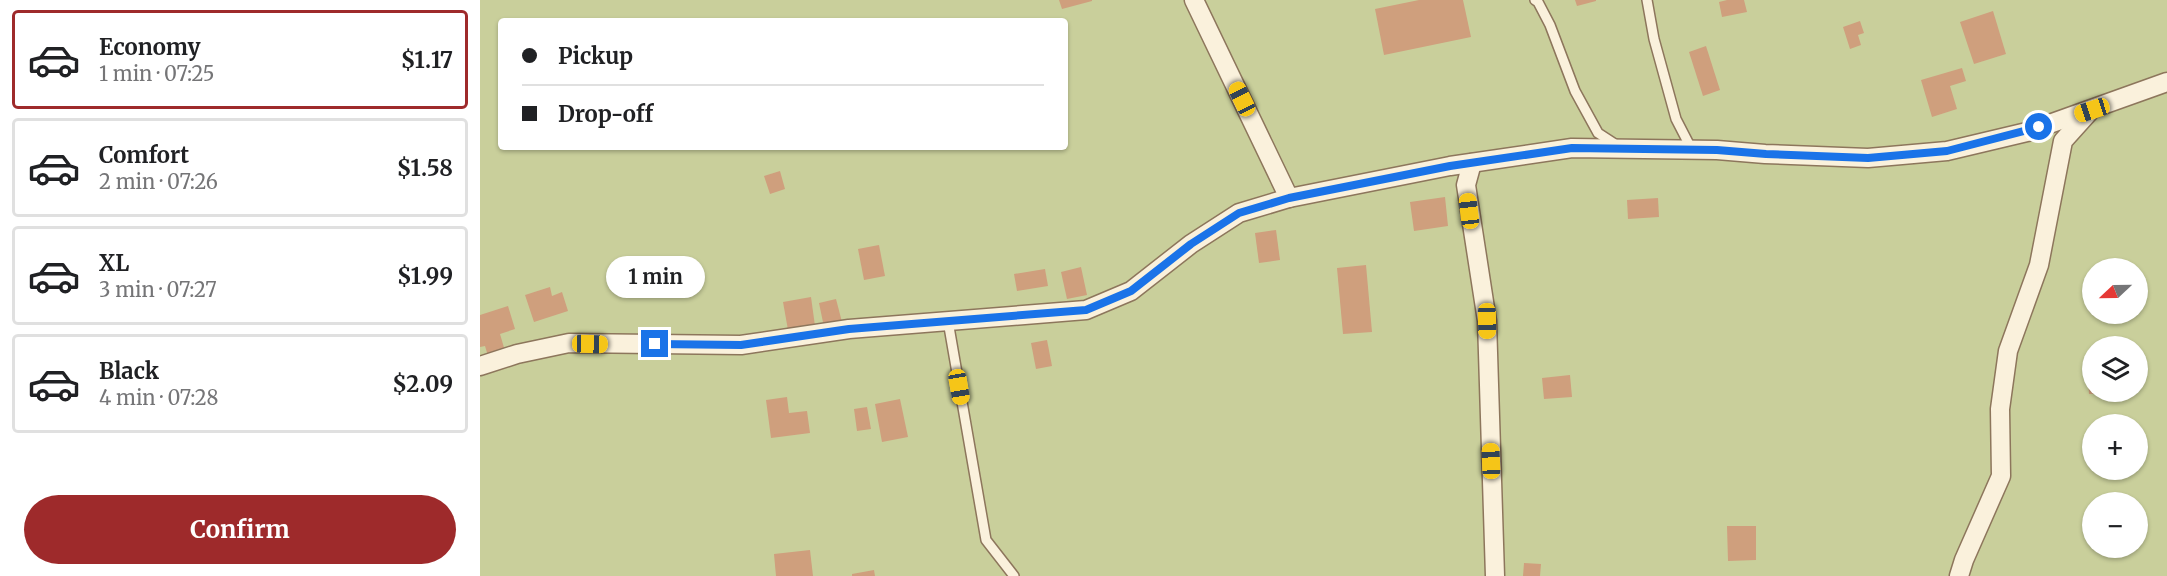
<!DOCTYPE html>
<html lang="en">
<head>
<meta charset="utf-8">
<style>
  :root { --surface:#fff; --page:#f6f6f6; --text:#202124; --muted:#757577; --line:#e0e0e0; --accent:#9e2a2b }
  body { margin:0; font-family:Merriweather,serif; background:var(--page); color:var(--text); height:100vh; display:flex; flex-direction:column; font-size:22px; white-space:nowrap }
  * { box-sizing:border-box; margin:0 }
  p { font-size:20px; color:var(--muted) }
  .icon { flex:none; width:33px; height:33px; fill:none; stroke:currentColor; stroke-width:2; stroke-linecap:round; stroke-linejoin:round }
  .map { position:relative; flex:1; overflow:hidden }
  .sheet { display:flex; flex-direction:column; background:var(--surface); width:480px }
  .sheet>* { flex:none }
  .banner { position:absolute; left:18px; top:18px; width:570px; height:132px; border-radius:6px; box-shadow:0 2px 4px #0004; display:grid; align-content:center; height:132px; padding:0 24px; background:var(--surface) }
  .needle { width:39px; rotate:248deg }
  .buttons { position:absolute; left:1602px; top:258px; display:grid; gap:12px }
  .buttons a { display:grid; place-items:center; width:66px; height:66px; border-radius:50%; background:var(--surface); box-shadow:0 2px 4px #0004; font-size:30px }
  .end { position:absolute; width:27px; height:27px; margin:-14px; border:8px solid #1a73e8; background:#fff; box-shadow:0 0 0 3px #fff }
  .from { border-radius:50% }
  .bubble { position:absolute; height:42px; border-radius:21px; background:var(--surface); box-shadow:0 2px 4px #0004; font-size:20px; font-weight:700; line-height:42px; text-align:center }
  .car { position:absolute; width:18px; height:36px; margin:-18px -9px; border-radius:8px; box-shadow:0 0 4px 2px #0007; background:linear-gradient(#f5c518 24%,#345 0 40%,#f5c518 0 76%,#345 0 86%,#f5c518 0) }
  .banner b { display:flex; align-items:center; gap:21px; height:57px; font-size:22px }
  .banner b+b { border-top:2px solid var(--line) }
  .banner i { width:15px; height:15px; background:var(--text) }
  ul { padding:10px 0 0; list-style:none }
  li { display:flex; align-items:center; gap:18px; height:99px; margin:0 12px 9px; padding:0 12px; border:3px solid var(--line); border-radius:6px }
  li div { flex:1 }
  li b { display:block; font-size:22px }
  li em { font-style:normal; font-weight:700 }
  li.selected { border-color:var(--accent) }
  li>.icon { width:54px; height:54px; stroke-width:1.5 }
  .primary-button { display:flex; gap:12px; margin-top:auto; padding:12px 24px }
  .primary-button a { flex:1; height:69px; border-radius:36px; background:var(--accent); color:#fff; font-size:24px; font-weight:700; line-height:69px; text-align:center }
  main { display:flex; flex:1; min-height:0 }
  .map>svg:first-child { display:block }
  .green { fill:#c9cf9b; fill-rule:evenodd }
  .building { fill:#cf9f7d }
  .lines { fill:none; stroke-linecap:round; stroke-linejoin:round }
  .lane-casing { stroke:#8d765c; stroke-width:12 }
  .street-casing { stroke:#8d765c; stroke-width:21 }
  .lane { stroke:#faf1dc; stroke-width:9 }
  .street { stroke:#faf1dc; stroke-width:18 }
  .route { stroke:#1a73e8; stroke-width:8 }
</style>
</head>
<body>
<main>
<section class="sheet">
<ul>
<li class="selected"><svg class="icon" aria-label="car" viewBox="0 0 24 24"><path d="M5 17H2v-5l4-1 3-4h7l3 4 3 1v5h-3M9 17h6M6 11h13"/><circle cx="7" cy="17" r="2"/><circle cx="17" cy="17" r="2"/></svg><div><b>Economy</b><p>1 min · 07:25</p></div><em>$1.17</em></li>
<li><svg class="icon" aria-label="car" viewBox="0 0 24 24"><path d="M5 17H2v-5l4-1 3-4h7l3 4 3 1v5h-3M9 17h6M6 11h13"/><circle cx="7" cy="17" r="2"/><circle cx="17" cy="17" r="2"/></svg><div><b>Comfort</b><p>2 min · 07:26</p></div><em>$1.58</em></li>
<li><svg class="icon" aria-label="car" viewBox="0 0 24 24"><path d="M5 17H2v-5l4-1 3-4h7l3 4 3 1v5h-3M9 17h6M6 11h13"/><circle cx="7" cy="17" r="2"/><circle cx="17" cy="17" r="2"/></svg><div><b>XL</b><p>3 min · 07:27</p></div><em>$1.99</em></li>
<li><svg class="icon" aria-label="car" viewBox="0 0 24 24"><path d="M5 17H2v-5l4-1 3-4h7l3 4 3 1v5h-3M9 17h6M6 11h13"/><circle cx="7" cy="17" r="2"/><circle cx="17" cy="17" r="2"/></svg><div><b>Black</b><p>4 min · 07:28</p></div><em>$2.09</em></li>
</ul>
<div class="primary-button"><a>Confirm</a></div>
</section>
<div class="map">
<svg width="1687" height="576" viewBox="0 0 1687 576">
  <rect width="100%" height="100%" fill="#f0e4c8"/>
  <path class="green" d="M 0,0 L 1687,0 L 1687,576 L 0,576 ZM 21,21 L 585,21 L 585,147 L 21,147 ZM 1612,268 L 1658,268 L 1658,314 L 1612,314 ZM 1612,346 L 1658,346 L 1658,392 L 1612,392 ZM 1612,424 L 1658,424 L 1658,470 L 1612,470 ZM 1612,502 L 1658,502 L 1658,548 L 1612,548 Z"/>
  <g class="building">
    <polygon points="579,0 612,0 612,1 582,9"/>
    <polygon points="939,0 983,0 991,37 904,55 895,9"/>
    <polygon points="1095,0 1116,0 1116,1 1097,6"/>
    <polygon points="1247,0 1264,0 1267,12 1242,17 1239,2"/>
    <polygon points="1513,11 1526,54 1494,64 1480,22"/>
    <polygon points="1380,21 1384,33 1378,35 1381,45 1370,49 1363,27"/>
    <polygon points="1226,46 1240,90 1223,96 1209,52"/>
    <polygon points="1482,68 1486,81 1470,86 1477,109 1452,117 1441,80"/>
    <polygon points="300,171 305,189 290,194 284,176"/>
    <polygon points="965,197 968,226 934,231 930,202"/>
    <polygon points="1178,198 1179,217 1148,219 1147,200"/>
    <polygon points="796,230 800,260 779,263 775,233"/>
    <polygon points="399,245 405,276 384,280 378,249"/>
    <polygon points="886,265 892,332 863,334 857,268"/>
    <polygon points="601,267 607,295 587,299 581,272"/>
    <polygon points="565,269 568,286 537,291 534,274"/>
    <polygon points="70,287 72,296 82,292 88,311 54,322 45,295"/>
    <polygon points="331,297 335,326 308,330 303,302"/>
    <polygon points="356,299 362,322 344,327 339,303"/>
    <polygon points="28,306 35,329 20,334 25,351 8,356 5,346 0,347 0,315"/>
    <polygon points="567,340 572,366 556,369 551,343"/>
    <polygon points="1607,364 1612,364 1612,392 1629,392 1629,393 1609,394"/>
    <polygon points="1090,375 1092,397 1064,399 1062,378"/>
    <polygon points="307,397 309,413 327,411 330,433 291,438 286,400"/>
    <polygon points="420,399 428,437 402,442 395,404"/>
    <polygon points="387,407 391,429 377,431 374,409"/>
    <polygon points="1247,526 1276,526 1276,560 1248,561"/>
    <polygon points="330,550 333,576 296,576 294,554"/>
    <polygon points="1044,563 1061,564 1060,576 1043,576"/>
    <polygon points="394,570 395,576 372,576 372,574"/>
  </g>
  <g class="lines">
    <g class="lane-casing">
      <g id="lane">
        <polyline points="1055,0 1058,2 1070,25 1095,91 1118,133 1138,146"/>
        <polyline points="1167,0 1174,39 1196,119 1212,150"/>
        <polyline points="468,321 506,540 534,576"/>
      </g>
    </g>
    <g class="street-casing">
      <g id="street">
        <polyline points="714,0 809,198"/>
        <polyline points="992,163 986,185 1007,321 1015,576"/>
        <polyline points="0,366 37,354 89,343 261,345 369,329 606,310 651,291 711,244 759,213 809,198 970,166 1092,148 1237,150 1285,154 1388,158 1467,151 1547,132 1687,82"/>
        <polyline points="1479,576 1484,560 1521,476 1520,409 1528,351 1559,265 1583,141 1610,111"/>
      </g>
    </g>
    <use href="#lane" class="lane"/>
    <use href="#street" class="street"/>
  </g>
  <g class="lines">
    <polyline class="route" points="175,344 261,345 369,329 606,310 651,291 711,244 759,213 809,198 970,166 1092,148 1237,150 1286,154 1388,158 1467,151 1559,127"/>
  </g>
</svg>
<div class="buttons">
<a><svg class="needle" viewBox="-14 -14 28 28"><path d="M0-13l5 13h-10z" fill="#e53935"/><path d="M0 13l5-13h-10z" fill="#757577"/></svg></a>
<a><svg class="icon" aria-label="layers" viewBox="0 0 24 24"><path d="M12 4l9 5-9 5-9-5zM3 14l9 5 9-5"/></svg></a>
<a>+</a>
<a>−</a>
</div>
<i class="end from" style="left:1559px;top:127px"></i>
<i class="end" style="left:175px;top:344px"></i>
<div class="bubble" style="left:126px;top:256px;width:99px">1 min</div>
<i class="car" style="left:762px;top:99px;rotate:334deg"></i>
<i class="car" style="left:1612px;top:110px;rotate:252deg"></i>
<i class="car" style="left:989px;top:211px;rotate:353deg"></i>
<i class="car" style="left:1007px;top:321px;rotate:179deg"></i>
<i class="car" style="left:110px;top:344px;rotate:91deg"></i>
<i class="car" style="left:479px;top:387px;rotate:170deg"></i>
<i class="car" style="left:1011px;top:461px;rotate:358deg"></i>
<div class="banner">
<b><i class="from"></i>Pickup</b>
<b><i></i>Drop-off</b>
</div>
</div>
</main>
</body>
</html>
